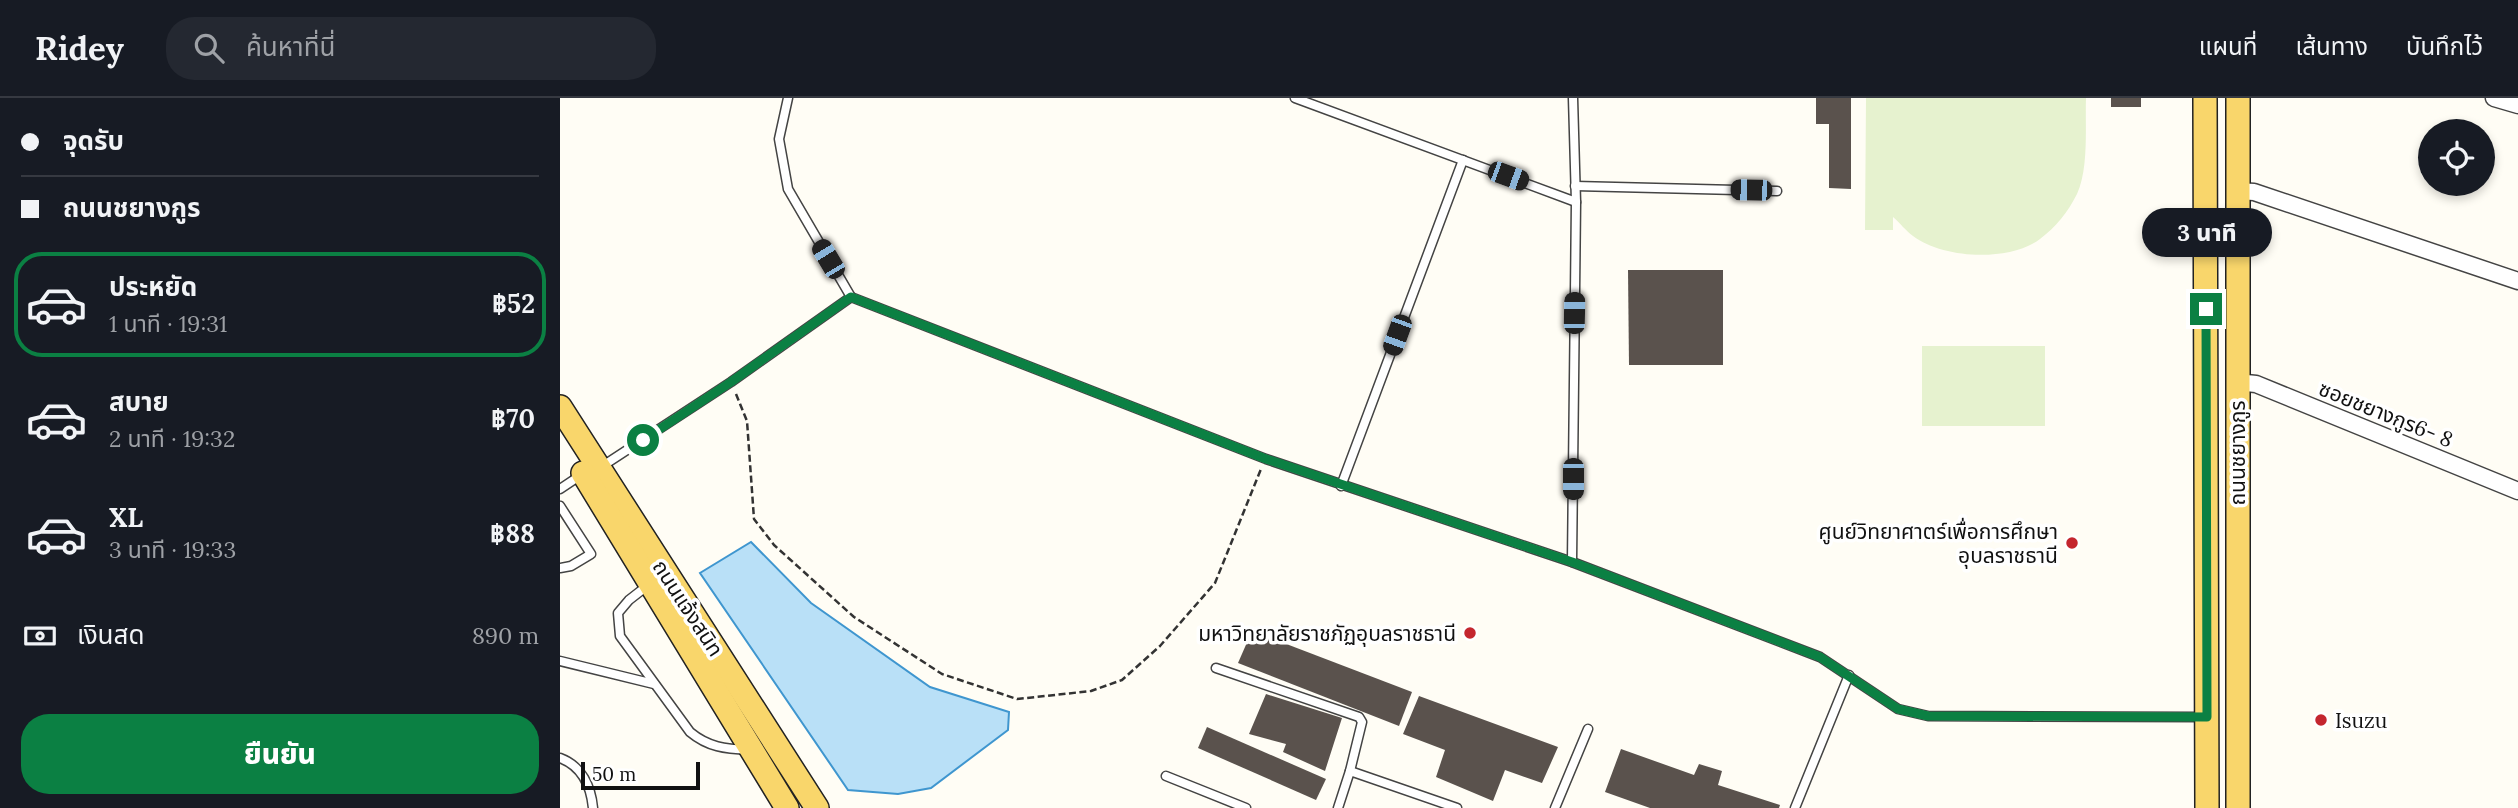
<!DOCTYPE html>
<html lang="th">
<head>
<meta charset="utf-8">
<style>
  :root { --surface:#171b24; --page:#242831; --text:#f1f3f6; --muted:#9ea1a6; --line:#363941; --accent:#0b8043 }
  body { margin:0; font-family:Lora,"Noto Sans Thai",serif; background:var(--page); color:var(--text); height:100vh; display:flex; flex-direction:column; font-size:26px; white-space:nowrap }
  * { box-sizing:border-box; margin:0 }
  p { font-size:23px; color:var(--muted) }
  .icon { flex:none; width:38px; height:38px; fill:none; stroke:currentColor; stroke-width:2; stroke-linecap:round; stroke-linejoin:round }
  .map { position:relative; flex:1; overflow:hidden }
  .details { display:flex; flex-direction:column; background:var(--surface); width:560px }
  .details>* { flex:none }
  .hud { display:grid; align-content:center; height:154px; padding:0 21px; background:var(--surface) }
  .controls { position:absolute; left:1858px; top:21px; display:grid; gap:14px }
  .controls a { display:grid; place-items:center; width:77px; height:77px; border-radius:50%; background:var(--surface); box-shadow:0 4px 10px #0003; font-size:35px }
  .scale { position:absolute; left:21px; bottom:18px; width:119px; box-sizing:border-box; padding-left:7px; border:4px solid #111; border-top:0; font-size:19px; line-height:24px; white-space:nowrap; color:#111; -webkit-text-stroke:5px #fff; paint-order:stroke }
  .end { position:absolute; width:32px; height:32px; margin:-16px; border:9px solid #0b8043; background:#fff; box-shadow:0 0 0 4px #fff }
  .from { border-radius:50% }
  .bubble { position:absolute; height:49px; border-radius:24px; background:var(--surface); box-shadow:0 4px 10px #0003; font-size:23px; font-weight:800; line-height:49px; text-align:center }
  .car { position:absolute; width:21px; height:42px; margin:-21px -10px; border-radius:9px; box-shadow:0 0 5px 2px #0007; background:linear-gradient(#222 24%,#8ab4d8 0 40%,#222 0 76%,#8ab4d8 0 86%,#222 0) }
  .hud b { display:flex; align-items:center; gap:24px; height:66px; font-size:26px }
  .hud b+b { border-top:2px solid var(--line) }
  .hud i { width:18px; height:18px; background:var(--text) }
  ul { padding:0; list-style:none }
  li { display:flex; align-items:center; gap:21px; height:105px; margin:0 14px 10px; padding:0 7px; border:4px solid transparent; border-radius:28px }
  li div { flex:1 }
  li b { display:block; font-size:26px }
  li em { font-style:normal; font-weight:800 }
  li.on { border-color:var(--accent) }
  li>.icon { width:63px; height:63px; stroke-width:1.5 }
  .pay { display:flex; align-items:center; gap:18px; height:77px; padding:0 21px; font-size:26px }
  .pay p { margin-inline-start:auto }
  .button { display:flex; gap:14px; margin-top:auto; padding:14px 21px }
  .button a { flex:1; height:80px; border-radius:28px; background:var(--accent); color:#fff; font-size:28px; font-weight:800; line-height:80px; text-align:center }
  header { display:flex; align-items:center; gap:42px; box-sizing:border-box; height:98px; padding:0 35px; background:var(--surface); border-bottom:2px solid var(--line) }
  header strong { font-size:33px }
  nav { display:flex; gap:38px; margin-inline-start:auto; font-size:24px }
  .search { width:490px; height:63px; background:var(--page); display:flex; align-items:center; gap:18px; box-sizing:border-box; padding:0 24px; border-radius:28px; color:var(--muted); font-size:26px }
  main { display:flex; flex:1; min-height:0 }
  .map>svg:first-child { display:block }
  .pitch { fill:#e6f2cf }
  .water { fill:#b9e0f7; stroke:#3f96cf; stroke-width:2 }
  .building { fill:#5a524d }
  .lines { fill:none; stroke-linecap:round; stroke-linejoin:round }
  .service-casing { stroke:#444; stroke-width:11 }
  .minor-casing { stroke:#444; stroke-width:19 }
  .primary-casing { stroke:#222; stroke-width:26 }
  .path { stroke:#333; stroke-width:2.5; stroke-dasharray:7 3.5; stroke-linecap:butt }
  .service { stroke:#fff; stroke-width:8 }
  .minor { stroke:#fff; stroke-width:16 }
  .primary { stroke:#f9d66b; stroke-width:23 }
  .route { stroke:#0b8043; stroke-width:9 }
  .poi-dot { fill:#c4262e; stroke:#fff; stroke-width:2.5 }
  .labels { text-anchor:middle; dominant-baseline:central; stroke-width:7; stroke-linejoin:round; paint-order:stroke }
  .street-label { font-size:21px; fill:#111; stroke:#fff }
  .poi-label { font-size:21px; fill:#111; stroke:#fff; text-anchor:end }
</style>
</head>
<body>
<header>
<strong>Ridey</strong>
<div class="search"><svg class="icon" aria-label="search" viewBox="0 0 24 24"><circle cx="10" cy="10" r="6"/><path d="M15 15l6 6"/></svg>ค้นหาที่นี่</div>
<nav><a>แผนที่</a><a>เส้นทาง</a><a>บันทึกไว้</a></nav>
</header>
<main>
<section class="details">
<div class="hud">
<b><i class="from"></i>จุดรับ</b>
<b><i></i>ถนนชยางกูร</b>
</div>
<ul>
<li class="on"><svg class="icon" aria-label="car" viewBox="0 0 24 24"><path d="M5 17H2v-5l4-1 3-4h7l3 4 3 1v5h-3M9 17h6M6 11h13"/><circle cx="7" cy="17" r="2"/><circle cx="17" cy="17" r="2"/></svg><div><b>ประหยัด</b><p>1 นาที · 19:31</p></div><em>฿52</em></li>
<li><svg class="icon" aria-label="car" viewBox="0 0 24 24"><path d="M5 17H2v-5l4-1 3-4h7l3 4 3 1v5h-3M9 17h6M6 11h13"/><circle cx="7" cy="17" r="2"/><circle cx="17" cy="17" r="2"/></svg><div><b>สบาย</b><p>2 นาที · 19:32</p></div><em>฿70</em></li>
<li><svg class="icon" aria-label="car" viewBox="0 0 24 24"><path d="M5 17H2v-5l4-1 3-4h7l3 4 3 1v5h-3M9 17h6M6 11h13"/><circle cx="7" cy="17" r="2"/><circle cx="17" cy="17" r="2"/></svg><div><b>XL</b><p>3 นาที · 19:33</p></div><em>฿88</em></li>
</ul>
<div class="pay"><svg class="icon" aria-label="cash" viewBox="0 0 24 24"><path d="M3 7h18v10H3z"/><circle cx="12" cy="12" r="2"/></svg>เงินสด<p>890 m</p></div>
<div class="button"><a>ยืนยัน</a></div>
</section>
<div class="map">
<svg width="1958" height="710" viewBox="0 0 1958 710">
  <rect width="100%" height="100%" fill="#fffdf5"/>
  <g class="pitch">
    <path d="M 1306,0 L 1526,0 C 1525,28 1529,70 1517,96 C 1508,114 1496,129 1480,141 C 1450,164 1383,161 1353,138 C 1346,133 1340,125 1333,119 L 1333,132 L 1305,132 Z"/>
    <rect x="1362" y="248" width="123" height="80"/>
  </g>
  <polygon class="water" points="191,444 251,505 370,589 449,614 448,632 371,690 338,696 288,692 140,475"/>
  <g class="building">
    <polygon points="1256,0 1291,0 1291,91 1269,90 1269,26 1256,26"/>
    <rect x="1551" y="0" width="30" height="9"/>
    <polygon points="1068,172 1163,172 1163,267 1069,267"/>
    <polygon points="692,533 852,594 839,628 678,565"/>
    <polygon points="706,596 782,620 765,673 723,654 726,646 689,636"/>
    <polygon points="859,598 998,649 982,685 945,672 933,703 876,679 885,652 843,636"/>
    <polygon points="647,629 766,681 756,702 638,650"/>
    <polygon points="1061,651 1134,677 1139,666 1162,673 1158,687 1220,707 1219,710 1090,710 1045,694"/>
  </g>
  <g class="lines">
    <g class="service-casing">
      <g id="service">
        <polyline points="228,0 219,41 228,91 291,199"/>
        <polyline points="735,0 1016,104"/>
        <polyline points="1015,88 1217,93"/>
        <polyline points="41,369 171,284 291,199 706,361 1012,464 1260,559 1338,611 1368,618 1644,619"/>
        <polyline points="781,388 903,62"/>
        <polyline points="0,391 21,377"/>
        <polyline points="0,408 31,456 11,468 0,470"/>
        <polyline points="1012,464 1016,104 1013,0"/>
        <path d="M 87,488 L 69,502 L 58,515 L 60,538 L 130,634 C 148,649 165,651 189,652"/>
        <polyline points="0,563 94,586"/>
        <polyline points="656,570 799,619 802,624 790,673"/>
        <path d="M 0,660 C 22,668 31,689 33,710"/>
        <polyline points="606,678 686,710"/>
        <polyline points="778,710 790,673 897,710"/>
        <polyline points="995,710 1028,631"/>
        <polyline points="1235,710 1289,577"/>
      </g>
    </g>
    <g class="minor-casing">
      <g id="minor">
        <polyline points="1934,0 1958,7"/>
        <polyline points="1677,93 1694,94 1958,183"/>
        <polyline points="1676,284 1696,286 1958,393"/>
      </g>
    </g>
    <g class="primary-casing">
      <g id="primary">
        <polyline points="1645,0 1647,710"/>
        <polyline points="1678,0 1678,710"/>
        <polyline points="0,309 257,710"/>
        <polyline points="23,375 227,710"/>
      </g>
    </g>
    <polyline class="path" points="176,296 187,323 194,421 214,447 294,519 382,576 457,601 531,593 562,582 600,548 655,485 701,371"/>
    <use href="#service" class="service"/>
    <use href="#minor" class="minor"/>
    <use href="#primary" class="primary"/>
  </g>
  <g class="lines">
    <polyline class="route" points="83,342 171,284 291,199 706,361 1012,464 1260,559 1338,611 1368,618 1647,619 1646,211"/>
  </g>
  <g class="poi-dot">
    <circle cx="1512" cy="445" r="7"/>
    <circle cx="910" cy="535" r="7"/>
    <circle cx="1761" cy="622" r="7"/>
  </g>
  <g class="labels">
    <g class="street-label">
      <text transform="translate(1826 316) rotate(22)">ซอยชยางกูร6- 8</text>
      <text transform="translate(1677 355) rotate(-90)">ถนนชยางกูร</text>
      <text transform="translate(128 510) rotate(57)">ถนนแจ้งสนิท</text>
    </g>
    <g class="poi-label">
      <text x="1498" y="433">ศูนย์วิทยาศาตร์เพื่อการศึกษา<tspan x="1498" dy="24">อุบลราชธานี</tspan></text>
      <text x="896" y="535">มหาวิทยาลัยราชภัฏอุบลราชธานี</text>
      <text x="1775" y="622" text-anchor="start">Isuzu</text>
    </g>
  </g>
</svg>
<div class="controls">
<a><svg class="icon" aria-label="locate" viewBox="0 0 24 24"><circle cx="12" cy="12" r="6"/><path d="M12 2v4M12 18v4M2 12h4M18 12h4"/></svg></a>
</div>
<div class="scale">50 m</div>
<i class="end from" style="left:83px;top:342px"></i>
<i class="end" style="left:1646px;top:211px"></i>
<div class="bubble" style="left:1582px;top:110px;width:130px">3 นาที</div>
<i class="car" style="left:948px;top:78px;rotate:110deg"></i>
<i class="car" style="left:1191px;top:92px;rotate:271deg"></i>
<i class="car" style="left:268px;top:161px;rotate:329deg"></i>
<i class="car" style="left:1014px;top:215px;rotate:1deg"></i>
<i class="car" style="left:837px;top:237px;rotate:200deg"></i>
<i class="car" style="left:1013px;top:381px;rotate:180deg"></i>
</div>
</main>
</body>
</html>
